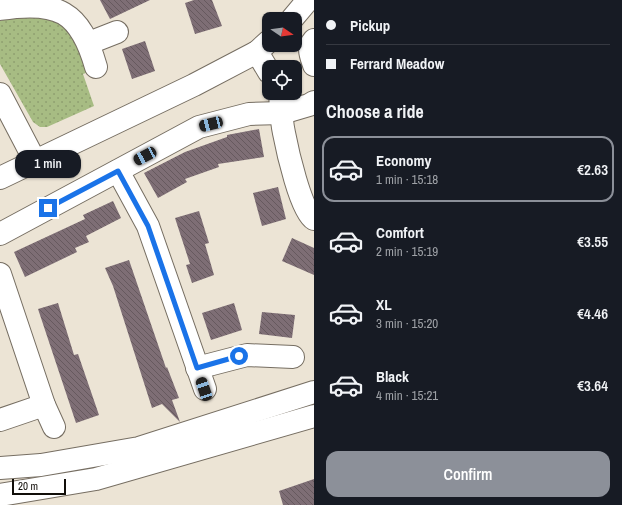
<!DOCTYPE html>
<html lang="en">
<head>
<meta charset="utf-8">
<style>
  :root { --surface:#171b24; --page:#242831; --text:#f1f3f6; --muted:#9ea1a6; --line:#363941; --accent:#8c9099 }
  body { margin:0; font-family:"Archivo Narrow",sans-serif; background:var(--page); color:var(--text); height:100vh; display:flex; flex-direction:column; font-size:15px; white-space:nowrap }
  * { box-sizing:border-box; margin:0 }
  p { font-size:13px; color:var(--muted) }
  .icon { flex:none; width:22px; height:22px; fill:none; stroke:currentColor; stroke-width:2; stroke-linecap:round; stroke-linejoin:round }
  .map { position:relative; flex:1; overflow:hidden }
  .sheet { display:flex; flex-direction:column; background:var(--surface); width:308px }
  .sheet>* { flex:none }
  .hud { display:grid; align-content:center; height:88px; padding:0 12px; background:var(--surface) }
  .needle { width:26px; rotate:103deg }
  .fabs { position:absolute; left:262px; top:12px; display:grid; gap:8px }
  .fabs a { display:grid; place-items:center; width:40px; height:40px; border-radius:8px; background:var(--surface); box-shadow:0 1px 3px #0004; font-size:20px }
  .scale { position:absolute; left:12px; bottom:10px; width:54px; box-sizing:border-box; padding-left:4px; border:2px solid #110e09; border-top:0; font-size:11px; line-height:14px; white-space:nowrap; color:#110e09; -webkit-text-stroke:3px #fff; paint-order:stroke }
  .end { position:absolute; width:18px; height:18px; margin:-9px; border:5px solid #1a73e8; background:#fff; box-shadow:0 0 0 2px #fff }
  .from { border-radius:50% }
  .bubble { position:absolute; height:28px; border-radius:12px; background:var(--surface); box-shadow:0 1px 3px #0004; font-size:13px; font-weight:600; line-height:28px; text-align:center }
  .car { position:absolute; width:12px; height:24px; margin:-12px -6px; border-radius:5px; box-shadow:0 0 3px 1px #0007; background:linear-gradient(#222 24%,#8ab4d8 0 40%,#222 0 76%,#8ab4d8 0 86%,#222 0) }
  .hud b { display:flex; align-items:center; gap:14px; height:38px; font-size:15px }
  .hud b+b { border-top:1px solid var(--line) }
  .hud i { width:10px; height:10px; background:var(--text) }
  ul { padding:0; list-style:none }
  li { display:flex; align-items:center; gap:12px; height:66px; margin:0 8px 6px; padding:0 4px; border:2px solid transparent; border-radius:12px }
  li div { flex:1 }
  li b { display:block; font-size:15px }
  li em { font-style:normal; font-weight:600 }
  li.active { border-color:var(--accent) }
  li>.icon { width:36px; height:36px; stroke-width:1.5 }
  h2 { padding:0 12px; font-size:18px; line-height:48px }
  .button { display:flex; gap:8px; margin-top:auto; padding:8px 12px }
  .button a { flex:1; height:46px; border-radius:12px; background:var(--accent); color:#fff; font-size:16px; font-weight:600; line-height:46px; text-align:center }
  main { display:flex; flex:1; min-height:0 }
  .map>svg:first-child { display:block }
  .grass { fill:url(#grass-dots) }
  .building { fill:url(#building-back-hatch) }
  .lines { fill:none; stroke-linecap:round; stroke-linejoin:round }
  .minor-casing { stroke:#766e62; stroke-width:24 }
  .highway-casing { stroke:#766e62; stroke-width:24 }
  .minor { stroke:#fff; stroke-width:22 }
  .highway { stroke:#fff; stroke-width:22 }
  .route { stroke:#1a73e8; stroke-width:5 }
</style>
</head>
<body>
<main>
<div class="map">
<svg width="314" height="505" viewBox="0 0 314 505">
  <defs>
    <pattern id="grass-dots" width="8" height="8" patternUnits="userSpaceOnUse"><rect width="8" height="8" fill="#a7bc83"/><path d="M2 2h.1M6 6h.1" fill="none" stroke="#8fa070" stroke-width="1.8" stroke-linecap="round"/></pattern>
    <pattern id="building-back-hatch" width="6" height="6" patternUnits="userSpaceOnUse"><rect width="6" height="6" fill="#7e6e75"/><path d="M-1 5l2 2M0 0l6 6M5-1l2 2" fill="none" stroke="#66595e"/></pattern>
  </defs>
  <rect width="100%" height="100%" fill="#ece4d5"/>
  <polygon class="grass" points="35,11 71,29 89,72 83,74 94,106 47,127 40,127 33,122 0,64 0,21 3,20 3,15"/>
  <g class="building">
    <polygon points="100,0 150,0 110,19"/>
    <polygon points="194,0 212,0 222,26 195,34 185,3"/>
    <polygon points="145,41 155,71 132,79 122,49"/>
    <polygon points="259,129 264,157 218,164 219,167 185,179 187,182 158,198 144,173 185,152 227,137 227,135"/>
    <polygon points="278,187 286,219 262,226 253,193"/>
    <polygon points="113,201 121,218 86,236 89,242 75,248 77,252 25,277 14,252 85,219 83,215"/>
    <polygon points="199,211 209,243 205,244 214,275 192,283 186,265 190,264 175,218"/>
    <polygon points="292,238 314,248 314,275 282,261"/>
    <polygon points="129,260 166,368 167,367 179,398 172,400 180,422 162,404 152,408 113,286 105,268"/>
    <polygon points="58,303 74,355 78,354 99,415 76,423 38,309"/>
    <polygon points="234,303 242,330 211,340 202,313"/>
    <polygon points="262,312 295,315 292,338 259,334"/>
    <polygon points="314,479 314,505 283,505 279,491"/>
  </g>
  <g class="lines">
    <g class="minor-casing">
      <g id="minor">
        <path d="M 0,9 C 58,0 80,11 96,67"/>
        <polyline points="292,19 308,0"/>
        <path d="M 314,40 C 307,48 311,56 314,65"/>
        <polyline points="89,43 117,32"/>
        <polyline points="257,52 269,72"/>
        <path d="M 280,93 C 281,106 281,120 284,133 C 287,149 301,212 314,219"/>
        <polyline points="0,94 35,161"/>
        <polyline points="118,171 148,226 205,389"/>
        <polyline points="0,178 194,85 257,52 269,41"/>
        <polyline points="0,234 199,127 249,114 282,113 309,105 314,102"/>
        <polyline points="0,274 44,405 54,427"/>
        <polyline points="197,368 247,355 293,357"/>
        <polyline points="0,420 44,405"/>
      </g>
    </g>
    <g class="highway-casing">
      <g id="highway">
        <polyline points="0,468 41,465 139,448 314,392"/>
        <polyline points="0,495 96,479 314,416"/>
      </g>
    </g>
    <use href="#minor" class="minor"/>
    <use href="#highway" class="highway"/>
  </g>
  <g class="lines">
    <polyline class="route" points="48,208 118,171 148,226 197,368 239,356"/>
  </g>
</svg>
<div class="fabs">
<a><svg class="needle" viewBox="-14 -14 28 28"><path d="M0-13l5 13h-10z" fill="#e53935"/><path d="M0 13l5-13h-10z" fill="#9ea1a6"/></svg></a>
<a><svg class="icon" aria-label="locate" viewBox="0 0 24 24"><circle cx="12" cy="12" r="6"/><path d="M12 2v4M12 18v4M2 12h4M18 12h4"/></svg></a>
</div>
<div class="scale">20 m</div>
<i class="end from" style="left:239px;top:356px"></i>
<i class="end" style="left:48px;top:208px"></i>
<div class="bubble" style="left:15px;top:150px;width:66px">1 min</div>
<i class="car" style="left:211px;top:124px;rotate:256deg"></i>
<i class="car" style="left:145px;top:156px;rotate:242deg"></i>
<i class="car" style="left:204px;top:389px;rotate:341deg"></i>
</div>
<section class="sheet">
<div class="hud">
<b><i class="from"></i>Pickup</b>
<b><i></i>Ferrard Meadow</b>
</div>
<h2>Choose a ride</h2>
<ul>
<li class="active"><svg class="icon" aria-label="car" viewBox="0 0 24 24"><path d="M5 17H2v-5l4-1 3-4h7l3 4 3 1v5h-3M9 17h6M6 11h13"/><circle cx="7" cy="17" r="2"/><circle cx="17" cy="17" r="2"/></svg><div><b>Economy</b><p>1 min · 15:18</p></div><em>€2.63</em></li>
<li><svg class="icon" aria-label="car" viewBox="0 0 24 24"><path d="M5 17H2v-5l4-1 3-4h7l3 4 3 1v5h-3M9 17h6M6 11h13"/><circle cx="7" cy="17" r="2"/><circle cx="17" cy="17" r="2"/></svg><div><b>Comfort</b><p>2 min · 15:19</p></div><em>€3.55</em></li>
<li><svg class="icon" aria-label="car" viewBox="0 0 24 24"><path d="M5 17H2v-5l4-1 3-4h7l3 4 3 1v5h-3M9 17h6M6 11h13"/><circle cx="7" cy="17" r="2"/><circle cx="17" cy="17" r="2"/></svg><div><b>XL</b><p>3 min · 15:20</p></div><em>€4.46</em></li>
<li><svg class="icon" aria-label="car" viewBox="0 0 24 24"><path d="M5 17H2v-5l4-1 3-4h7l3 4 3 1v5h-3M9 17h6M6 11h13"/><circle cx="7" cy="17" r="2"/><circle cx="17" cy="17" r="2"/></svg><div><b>Black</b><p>4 min · 15:21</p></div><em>€3.64</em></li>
</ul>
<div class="button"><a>Confirm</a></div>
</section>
</main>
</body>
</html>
